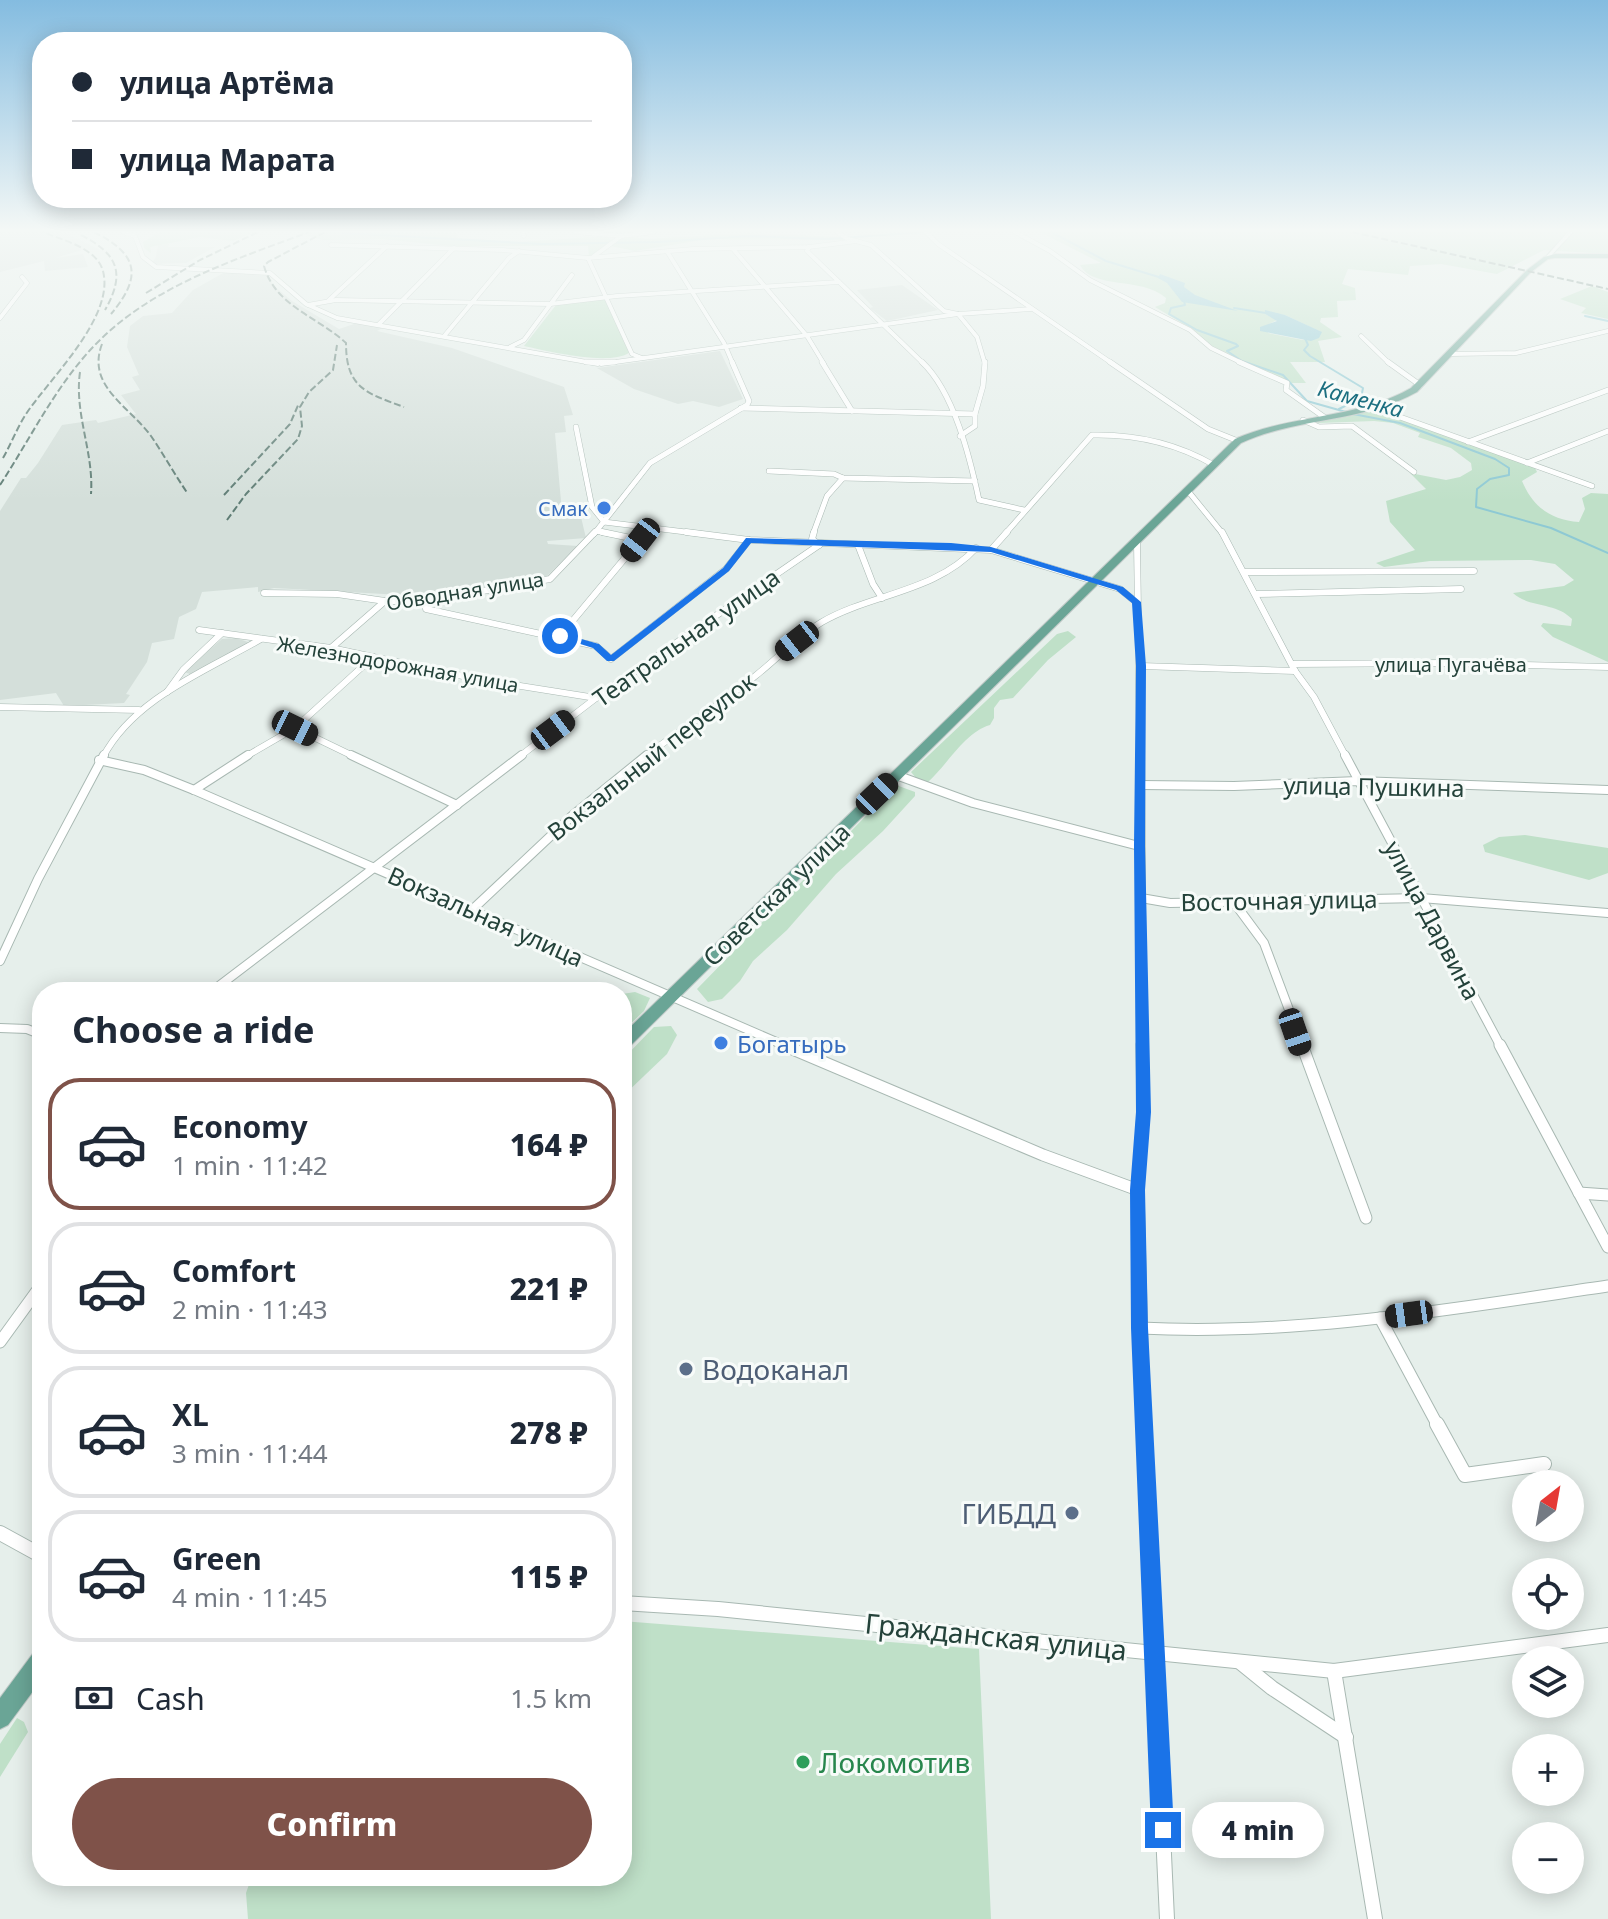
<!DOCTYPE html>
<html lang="en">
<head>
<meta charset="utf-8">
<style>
  :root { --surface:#fff; --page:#f6f6f7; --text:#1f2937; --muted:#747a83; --line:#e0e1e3; --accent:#7f5249 }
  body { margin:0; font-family:"Noto Sans",sans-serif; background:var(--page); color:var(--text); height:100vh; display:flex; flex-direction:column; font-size:30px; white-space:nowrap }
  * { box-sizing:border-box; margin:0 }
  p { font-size:26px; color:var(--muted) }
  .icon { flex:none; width:44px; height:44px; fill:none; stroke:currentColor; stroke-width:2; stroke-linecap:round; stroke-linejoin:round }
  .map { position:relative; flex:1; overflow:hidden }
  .details { position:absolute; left:32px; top:982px; width:600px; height:904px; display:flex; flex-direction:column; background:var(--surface); border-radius:32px; box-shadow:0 4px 20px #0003 }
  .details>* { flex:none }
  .top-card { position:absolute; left:32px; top:32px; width:600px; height:176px; border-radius:32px; box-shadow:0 4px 20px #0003; display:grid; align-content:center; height:176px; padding:0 40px; background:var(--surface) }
  .needle { width:52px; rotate:31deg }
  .tools { position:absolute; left:1512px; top:1470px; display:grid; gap:16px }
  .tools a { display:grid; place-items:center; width:72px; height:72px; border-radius:50%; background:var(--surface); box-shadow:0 4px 20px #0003; font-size:40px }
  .end { position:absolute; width:36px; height:36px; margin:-18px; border:10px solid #1a73e8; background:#fff; box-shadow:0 0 0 4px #fff }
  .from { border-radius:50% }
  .bubble { position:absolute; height:56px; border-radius:28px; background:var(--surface); box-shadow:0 4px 20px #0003; font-size:26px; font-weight:800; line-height:56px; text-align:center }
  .car { position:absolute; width:24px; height:48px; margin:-24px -12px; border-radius:10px; box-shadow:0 0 6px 2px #0007; background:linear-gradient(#222 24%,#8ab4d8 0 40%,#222 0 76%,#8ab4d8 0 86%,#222 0) }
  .top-card b { display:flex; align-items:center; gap:28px; height:76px; font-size:30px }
  .top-card b+b { border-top:2px solid var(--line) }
  .top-card i { width:20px; height:20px; background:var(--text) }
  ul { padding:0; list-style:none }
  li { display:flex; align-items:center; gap:24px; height:132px; margin:0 16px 12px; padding:0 24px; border:4px solid var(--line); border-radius:32px }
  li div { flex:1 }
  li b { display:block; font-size:30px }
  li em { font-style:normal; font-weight:800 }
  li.selected { border-color:var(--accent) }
  li>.icon { width:72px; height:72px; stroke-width:1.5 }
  h2 { padding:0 40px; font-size:36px; line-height:96px }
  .pay { display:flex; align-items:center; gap:20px; height:88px; padding:0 40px; font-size:30px }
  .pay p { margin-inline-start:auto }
  .button { display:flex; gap:16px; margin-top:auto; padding:16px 40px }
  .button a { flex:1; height:92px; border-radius:48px; background:var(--accent); color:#fff; font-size:32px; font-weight:800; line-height:92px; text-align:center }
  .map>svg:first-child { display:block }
  .built { fill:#d4dfda }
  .green { fill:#bfe0c8; fill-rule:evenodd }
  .water { fill:#8ec9d4 }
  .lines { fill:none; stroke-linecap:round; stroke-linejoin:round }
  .stream { stroke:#8ec9d4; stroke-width:2 }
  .street-far5-casing { stroke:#a8b8b2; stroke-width:5 }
  .street-far4-casing { stroke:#a8b8b2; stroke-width:6 }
  .street-far3-casing { stroke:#a8b8b2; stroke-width:7 }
  .street-far2-casing { stroke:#a8b8b2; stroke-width:10 }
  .street-far1-casing { stroke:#a8b8b2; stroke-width:13 }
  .street-casing { stroke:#a8b8b2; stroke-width:16 }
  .secondary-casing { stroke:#a4bbb3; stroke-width:2 }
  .primary-casing { stroke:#c2cac8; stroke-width:2 }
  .street-far5 { stroke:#fff; stroke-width:4 }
  .street-far4 { stroke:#fff; stroke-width:5 }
  .street-far3 { stroke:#fff; stroke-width:6 }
  .street-far2 { stroke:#fff; stroke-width:8 }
  .street-far1 { stroke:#fff; stroke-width:11 }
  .street { stroke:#fff; stroke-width:14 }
  .secondary { fill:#fff; fill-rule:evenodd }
  .primary { fill:#6aa596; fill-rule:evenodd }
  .rail { stroke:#5f7d75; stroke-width:2; stroke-dasharray:7 3; stroke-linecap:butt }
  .route { fill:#1a73e8 }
  .shop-dot { fill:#3f7fe0; stroke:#f7fbf9; stroke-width:3 }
  .service-dot { fill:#5c6f8a; stroke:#f7fbf9; stroke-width:3 }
  .leisure-dot { fill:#2e9e5b; stroke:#f7fbf9; stroke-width:3 }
  .labels { text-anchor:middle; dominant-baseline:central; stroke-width:6; stroke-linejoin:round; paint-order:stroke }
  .far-shop-label { font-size:20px; fill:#366cbe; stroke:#f7fbf9; text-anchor:end }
  .far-street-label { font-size:20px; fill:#24423a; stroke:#f7fbf9 }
  .far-water-label { font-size:22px; font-style:italic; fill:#1c6f80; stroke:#f7fbf9 }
  .street-label { font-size:24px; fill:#24423a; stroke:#f7fbf9 }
  .shop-label { font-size:24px; fill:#366cbe; stroke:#f7fbf9; text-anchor:start }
  .near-service-label { font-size:28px; fill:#4e5e75; stroke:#f7fbf9; text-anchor:start }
  .near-street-label { font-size:28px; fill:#24423a; stroke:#f7fbf9 }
  .near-leisure-label { font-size:28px; fill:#27864d; stroke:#f7fbf9; text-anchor:start }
</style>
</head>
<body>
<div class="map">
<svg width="1608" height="1919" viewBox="0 0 1608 1919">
  <rect width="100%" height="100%" fill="#e6efeb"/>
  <g class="built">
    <polygon points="0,232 64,232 100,250 82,250 55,258 83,254 88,267 45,271 44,261 0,272"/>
    <polygon points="169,244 168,247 215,247 186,263 151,264 156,257 158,245"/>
    <polygon points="225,272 268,274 273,285 292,301 339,329 360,322 384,327 377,331 452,348 564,387 573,415 564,416 566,432 555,433 562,513 580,513 586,538 547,541 548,544 578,546 547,576 446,595 443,592 439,597 274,588 258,592 258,587 202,592 196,609 179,617 174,639 152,643 147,662 126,694 130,695 124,703 64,706 56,693 0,700 0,511 21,478 26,478 38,463 62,425 96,420 98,423 136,414 121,395 140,390 132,377 139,375 127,347 130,326 143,316 172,313 193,290"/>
    <polygon points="902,285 938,310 887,321 870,308 873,307 857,290"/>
    <polygon points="720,351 743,399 719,407 693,401 678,404 634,389 597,368"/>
    <polygon points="236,638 248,642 193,675 184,672 222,639"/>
  </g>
  <g class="green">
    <polygon points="160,232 255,232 233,241 200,237 150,247 151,253 144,248 143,242"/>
    <polygon points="296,232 457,233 458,238 519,242 607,236 612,241 621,236 648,239 748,233 841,237 847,240 708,239 635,251 606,245 594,256 589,256 588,246 450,246 383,239 323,240"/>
    <path d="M 1040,232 L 1608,232 L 1608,254 L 1544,250 L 1497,274 L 1441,264 L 1410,266 L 1408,275 L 1348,269 L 1342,284 L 1355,288 L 1356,300 L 1337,301 L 1338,317 L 1321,318 L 1320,322 L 1342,337 L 1318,341 L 1325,362 L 1290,362 L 1306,383 L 1287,383 L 1198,340 L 1190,328 L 1155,307 L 1165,303 L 1166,298 C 1141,276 1093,290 1080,265 L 1101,263 ZM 1265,314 L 1285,315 L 1321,332 L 1303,340 L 1268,333 L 1269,324 L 1277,320 Z"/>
    <polygon points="1592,286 1608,292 1608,319 1581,313 1586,308 1560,299"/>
    <path d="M 606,298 L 629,353 C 607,366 548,351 524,346 L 556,305 Z"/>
    <path d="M 1375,408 L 1535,468 L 1537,472 L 1522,481 C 1533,507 1551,520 1579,522 L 1585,509 L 1582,498 L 1591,493 L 1608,494 L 1608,662 L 1553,637 L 1541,626 L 1543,623 L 1571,626 L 1572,619 C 1556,602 1529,608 1513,593 L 1564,586 L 1574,580 L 1555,564 L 1531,560 L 1430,561 L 1384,567 L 1376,563 L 1415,550 L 1390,522 L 1386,501 L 1426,489 L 1410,473 L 1446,480 L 1460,477 L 1472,470 L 1471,463 L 1451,448 L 1418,437 L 1420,433 L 1393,423 L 1374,421 L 1319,423 L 1303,420 Z"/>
    <path d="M 1068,631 L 1076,637 L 1048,660 L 1013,698 L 1000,700 L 994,708 L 994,718 L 990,725 C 965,732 948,764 928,782 L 916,778 L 911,772 L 1057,634 Z"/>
    <polygon points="896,785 915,792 915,796 883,831 836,874 787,930 753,961 740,981 722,999 708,1002 697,989"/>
    <polygon points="1525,835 1608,848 1608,873 1589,880 1485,852 1483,845 1499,837"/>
    <polygon points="635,992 650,998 644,1011 622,1032 622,994"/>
    <polygon points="671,1026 677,1035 667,1054 622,1097 622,1060 654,1027"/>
    <polygon points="622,1621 979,1649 991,1919 248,1919 246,1893 252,1876 622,1876"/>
    <polygon points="17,1718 24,1722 28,1732 0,1777 0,1744"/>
  </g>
  <g class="water">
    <polygon points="1160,274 1185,283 1184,287 1195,295 1238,311 1182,302 1167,283 1158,278"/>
    <polygon points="1265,310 1285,315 1322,332 1319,338 1311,341 1260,331 1260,327 1277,321 1265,314"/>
  </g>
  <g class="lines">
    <g class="stream">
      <polyline points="1051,232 1106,261 1162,278"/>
      <polyline points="342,233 542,244 658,242 748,236 827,239 925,232"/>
      <polyline points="1184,301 1185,305 1171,308 1169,314 1197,330 1236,344 1238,346 1227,351 1242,361 1283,375 1307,401 1346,412"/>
      <polyline points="1234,308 1266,313"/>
      <polyline points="1585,316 1608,321"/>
      <polyline points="1305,338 1308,345 1304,350 1310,356 1363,388 1361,398 1339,409"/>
      <polyline points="1353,414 1400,423 1495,459 1509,468 1509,475 1490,479 1477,489 1476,507 1551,528 1608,553"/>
    </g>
    <g class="street-far5-casing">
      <g id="street-far5">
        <polyline points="123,232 135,236 143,257 156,267 270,273 306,304 337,318 598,364"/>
        <polyline points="523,232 524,236"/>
        <polyline points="576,232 621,236 654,232"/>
        <polyline points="837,232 848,239 871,245 944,311 958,314 1031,309"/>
        <polyline points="926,232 938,244 1113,364"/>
        <polyline points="1015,232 1050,251 1090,280 1190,330 1211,348 1244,364"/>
        <polyline points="331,245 503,250 588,258 693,249 809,247 857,241"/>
        <polyline points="809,247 807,251 924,364"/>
        <polyline points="733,249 807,336 824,364"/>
        <polyline points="668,253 724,343 733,364"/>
        <polyline points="594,256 620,237"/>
        <polyline points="588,258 632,354 642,358"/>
        <polyline points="329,300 387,246"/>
        <polyline points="308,305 336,300 550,304 617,296 839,282"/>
        <polyline points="958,314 977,337 985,364"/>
        <polyline points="0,318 27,283 22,277"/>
        <polyline points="379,324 454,248"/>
        <polyline points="445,335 509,258 519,251"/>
        <polyline points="1361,336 1390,364"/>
        <polyline points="510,347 524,340 572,275"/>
        <polyline points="1452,354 1516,353 1608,331"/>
        <polyline points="601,364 958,314"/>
      </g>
    </g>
    <g class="street-far4-casing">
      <g id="street-far4">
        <polyline points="586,362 615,362"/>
        <polyline points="822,362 852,411"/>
        <path d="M 922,362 C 954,392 970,458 979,500 L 1024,510"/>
        <polyline points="1110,362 1208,429 1238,441"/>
        <polyline points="1239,362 1287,383 1286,390 1324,417"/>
        <polyline points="1388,362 1420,385"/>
        <polyline points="741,408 975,414 983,386 985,362"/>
        <polyline points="1375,408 1592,486"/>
        <polyline points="1303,420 1319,427 1352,426 1414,472"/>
        <polyline points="576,427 592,507 604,522"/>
        <polyline points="960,436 975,426 975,414"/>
        <polyline points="1468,442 1608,390"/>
        <polyline points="1527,463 1608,431"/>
        <polyline points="769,471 834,474 843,478 975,481"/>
        <polyline points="1188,491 1223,534"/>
        <polyline points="604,522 702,534"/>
        <polyline points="596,531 611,534"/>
        <polyline points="594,534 650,463 747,405 749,401 732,362"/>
        <polyline points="813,534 827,496 843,478"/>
        <path d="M 1005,534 L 1092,435 C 1136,434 1176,443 1214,465"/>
      </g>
    </g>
    <g class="street-far3-casing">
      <g id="street-far3">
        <polyline points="686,532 749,540 991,550 1120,589 1136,602"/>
        <polyline points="814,532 812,539 819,545"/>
        <polyline points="1222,532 1295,671 1314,697 1346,757"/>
        <polyline points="1137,542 1140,757"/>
        <polyline points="858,545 873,584 882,598"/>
        <polyline points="991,550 1007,532"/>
        <polyline points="1245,572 1474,571"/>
        <polyline points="264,593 337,594 385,601"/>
        <polyline points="1257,594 1461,589"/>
        <polyline points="426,601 426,609 596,646 611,659 726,569 749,540"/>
        <polyline points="199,630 331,648 477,679 596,698"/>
        <polyline points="560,636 640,540 602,532"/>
        <polyline points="331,648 385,601 426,601 550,579 595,532"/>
        <polyline points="1293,664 1443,663 1608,667"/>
        <polyline points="1141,666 1295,671"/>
        <polyline points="167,692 183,670 222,633"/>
        <polyline points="0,707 139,710"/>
        <polyline points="295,728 355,757"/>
        <path d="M 103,757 C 134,698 206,671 261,639"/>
        <polyline points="245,757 295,728 373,657"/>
        <polyline points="519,757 596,698 819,545"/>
        <path d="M 644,757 C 681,730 719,705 754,677 C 777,659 797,637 822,622 C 870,594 936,592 976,548"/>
      </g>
    </g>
    <g class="street-far2-casing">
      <g id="street-far2">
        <polyline points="351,755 457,805"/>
        <polyline points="1140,755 1142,1047"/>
        <polyline points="1345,755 1501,1047"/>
        <polyline points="99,760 144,770 194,790 788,1047"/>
        <polyline points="896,775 973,803 1139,846"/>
        <polyline points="1141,785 1234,786 1358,781 1608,790"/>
        <polyline points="194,790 248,755"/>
        <polyline points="1141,898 1170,903 1421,898 1608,913"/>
        <polyline points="1233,901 1264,943 1303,1047"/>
        <polyline points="473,909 573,815 647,755"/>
        <polyline points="0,961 38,879 104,755"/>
        <polyline points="211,992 522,755"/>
        <polyline points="0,1028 27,1029 42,1035"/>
      </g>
    </g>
    <g class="street-far1-casing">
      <g id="street-far1">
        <polyline points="783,1045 1043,1155 1138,1190"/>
        <polyline points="1142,1045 1143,1112 1138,1190 1144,1426"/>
        <polyline points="1302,1045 1366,1218"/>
        <polyline points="1500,1045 1608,1247"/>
        <polyline points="1579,1193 1608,1195"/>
        <polyline points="1380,1318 1438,1426"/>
        <path d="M 1140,1328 C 1298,1336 1452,1309 1608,1286"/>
        <polyline points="0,1342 42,1284"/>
      </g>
    </g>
    <g class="street-casing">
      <g id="street">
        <polyline points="1144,1424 1167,1919"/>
        <polyline points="1437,1424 1465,1475 1544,1464"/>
        <polyline points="0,1533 42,1556"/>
        <polyline points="622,1603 718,1609 1334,1671 1608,1635"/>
        <polyline points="1240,1662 1272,1688 1346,1737"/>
        <polyline points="1334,1671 1375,1919"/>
      </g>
    </g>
    <g class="secondary-casing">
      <polygon id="secondary" points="1568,232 1573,232 1548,259 1544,259"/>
    </g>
    <g class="primary-casing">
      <g id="primary">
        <path d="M 1555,254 L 1608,254 L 1608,258 L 1555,258 L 1548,259 L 1531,272 L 1417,392 C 1362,423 1298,417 1241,443 L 627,1049 L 622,1051 L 622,1035 L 1235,439 C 1292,414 1357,419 1411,388 L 1527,270 L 1544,257 Z"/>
        <polygon points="42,1649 42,1679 8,1725 0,1729 0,1698 34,1652"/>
      </g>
    </g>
    <use href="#street-far5" class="street-far5"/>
    <use href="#street-far4" class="street-far4"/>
    <use href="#street-far3" class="street-far3"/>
    <use href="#street-far2" class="street-far2"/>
    <use href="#street-far1" class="street-far1"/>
    <use href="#street" class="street"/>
    <use href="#secondary" class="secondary"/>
    <use href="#primary" class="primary"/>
    <g class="rail">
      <path d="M 94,232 C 138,254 143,276 111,314"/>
      <path d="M 325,232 L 268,262 L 264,266 C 275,306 318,317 346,343 C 346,388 366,393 404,407"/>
      <polyline points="1352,232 1608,289"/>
      <path d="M 81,235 C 118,254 126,273 105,310"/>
      <polyline points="146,293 200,260 258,232"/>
      <path d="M 102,344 C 86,386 129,406 151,436 C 164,455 175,475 188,494"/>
      <path d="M 80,372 C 74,414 94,452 91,494"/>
      <path d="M 3,458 C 11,444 17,428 26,414 C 50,378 115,317 103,271 C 97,248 62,240 43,232"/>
      <path d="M 0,485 C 32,436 59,379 102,338 C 158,284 237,259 309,232"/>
      <polyline points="224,495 290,424 299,403"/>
      <polyline points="227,520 246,494 298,439 302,426 300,407 309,392 333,370 337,345"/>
    </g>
  </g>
  <linearGradient id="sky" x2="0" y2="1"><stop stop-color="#84bce0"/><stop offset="0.46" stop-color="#f4f8f6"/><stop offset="1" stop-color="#f4f8f6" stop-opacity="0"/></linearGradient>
  <rect width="1608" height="501" fill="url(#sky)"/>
  <polygon class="route" points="746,538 951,543 991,547 1123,587 1141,602 1146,666 1145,846 1151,1112 1145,1190 1148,1328 1174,1830 1171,1838 1163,1841 1155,1838 1151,1830 1131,1328 1130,1190 1136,1112 1134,846 1136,666 1132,603 1116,590 991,552 751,543 729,571 614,661 607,661 593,648 555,636 560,633 599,644 611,655 723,568"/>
  <g class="shop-dot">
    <circle cx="604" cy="508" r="8"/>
    <circle cx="721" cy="1043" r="8"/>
  </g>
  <g class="service-dot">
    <circle cx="686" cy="1369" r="8"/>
    <circle cx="1072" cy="1513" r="8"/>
  </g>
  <circle class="leisure-dot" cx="803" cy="1762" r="8"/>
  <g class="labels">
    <g class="far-shop-label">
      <text x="588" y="508">Смак</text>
    </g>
    <g class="far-street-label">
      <text transform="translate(465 591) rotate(-9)">Обводная улица</text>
      <text transform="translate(398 664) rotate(10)">Железнодорожная улица</text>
      <text x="1451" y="664">улица Пугачёва</text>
    </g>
    <g class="far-water-label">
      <text transform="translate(1361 398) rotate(15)">Каменка</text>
    </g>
    <g class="street-label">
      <text transform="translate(686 637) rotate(-35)">Театральная улица</text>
      <text transform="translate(651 756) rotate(-38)">Вокзальный переулок</text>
      <text transform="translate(1374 786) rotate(1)">улица Пушкина</text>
      <text transform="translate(776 894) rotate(-44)">Советская улица</text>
      <text transform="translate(1279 900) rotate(-1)">Восточная улица</text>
      <text transform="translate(486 916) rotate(24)">Вокзальная улица</text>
      <text transform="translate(1433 920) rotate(62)">улица Дарвина</text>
    </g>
    <g class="shop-label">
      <text x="737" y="1043">Богатырь</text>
    </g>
    <g class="near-service-label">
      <text x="702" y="1369">Водоканал</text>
      <text x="1056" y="1513" text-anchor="end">ГИБДД</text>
    </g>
    <g class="near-street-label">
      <text transform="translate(996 1636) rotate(6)">Гражданская улица</text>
    </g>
    <g class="near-leisure-label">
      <text x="819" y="1762">Локомотив</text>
    </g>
  </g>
</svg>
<div class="tools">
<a><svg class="needle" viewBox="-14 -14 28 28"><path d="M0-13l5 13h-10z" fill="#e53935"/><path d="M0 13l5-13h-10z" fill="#747a83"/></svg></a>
<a><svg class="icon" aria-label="locate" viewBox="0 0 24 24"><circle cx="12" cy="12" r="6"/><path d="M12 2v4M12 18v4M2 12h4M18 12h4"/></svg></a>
<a><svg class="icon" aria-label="layers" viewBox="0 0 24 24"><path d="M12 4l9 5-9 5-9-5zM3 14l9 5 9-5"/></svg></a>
<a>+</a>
<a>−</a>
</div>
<i class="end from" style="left:560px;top:636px"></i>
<i class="end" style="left:1163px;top:1830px"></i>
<div class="bubble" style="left:1192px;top:1802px;width:132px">4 min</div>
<i class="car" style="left:640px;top:540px;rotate:218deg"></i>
<i class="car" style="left:797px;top:641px;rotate:232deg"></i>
<i class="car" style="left:295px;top:728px;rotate:116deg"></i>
<i class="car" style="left:553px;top:730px;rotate:53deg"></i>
<i class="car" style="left:877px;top:794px;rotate:46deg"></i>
<i class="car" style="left:1295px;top:1032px;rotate:161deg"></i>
<i class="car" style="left:1409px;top:1314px;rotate:262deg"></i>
<div class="top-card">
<b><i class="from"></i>улица Артёма</b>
<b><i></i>улица Марата</b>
</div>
<section class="details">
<h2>Choose a ride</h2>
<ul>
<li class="selected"><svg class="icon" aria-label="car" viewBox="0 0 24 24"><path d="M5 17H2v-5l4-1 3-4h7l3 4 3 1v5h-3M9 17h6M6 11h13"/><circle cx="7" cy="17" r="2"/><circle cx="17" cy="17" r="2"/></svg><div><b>Economy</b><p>1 min · 11:42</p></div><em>164 ₽</em></li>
<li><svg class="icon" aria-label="car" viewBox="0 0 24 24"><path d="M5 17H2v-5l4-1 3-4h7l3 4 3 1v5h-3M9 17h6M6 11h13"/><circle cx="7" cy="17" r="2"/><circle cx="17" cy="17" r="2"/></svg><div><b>Comfort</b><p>2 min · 11:43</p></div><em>221 ₽</em></li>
<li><svg class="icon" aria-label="car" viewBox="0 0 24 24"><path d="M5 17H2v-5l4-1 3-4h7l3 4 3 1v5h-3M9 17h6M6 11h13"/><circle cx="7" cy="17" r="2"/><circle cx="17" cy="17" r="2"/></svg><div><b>XL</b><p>3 min · 11:44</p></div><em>278 ₽</em></li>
<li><svg class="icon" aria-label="car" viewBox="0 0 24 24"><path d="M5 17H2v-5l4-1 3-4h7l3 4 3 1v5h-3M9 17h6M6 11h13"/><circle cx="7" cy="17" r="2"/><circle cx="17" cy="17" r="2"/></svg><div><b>Green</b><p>4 min · 11:45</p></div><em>115 ₽</em></li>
</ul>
<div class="pay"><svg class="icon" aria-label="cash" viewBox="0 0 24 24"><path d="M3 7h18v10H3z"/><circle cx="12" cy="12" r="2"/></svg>Cash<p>1.5 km</p></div>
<div class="button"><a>Confirm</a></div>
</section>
</div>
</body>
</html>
